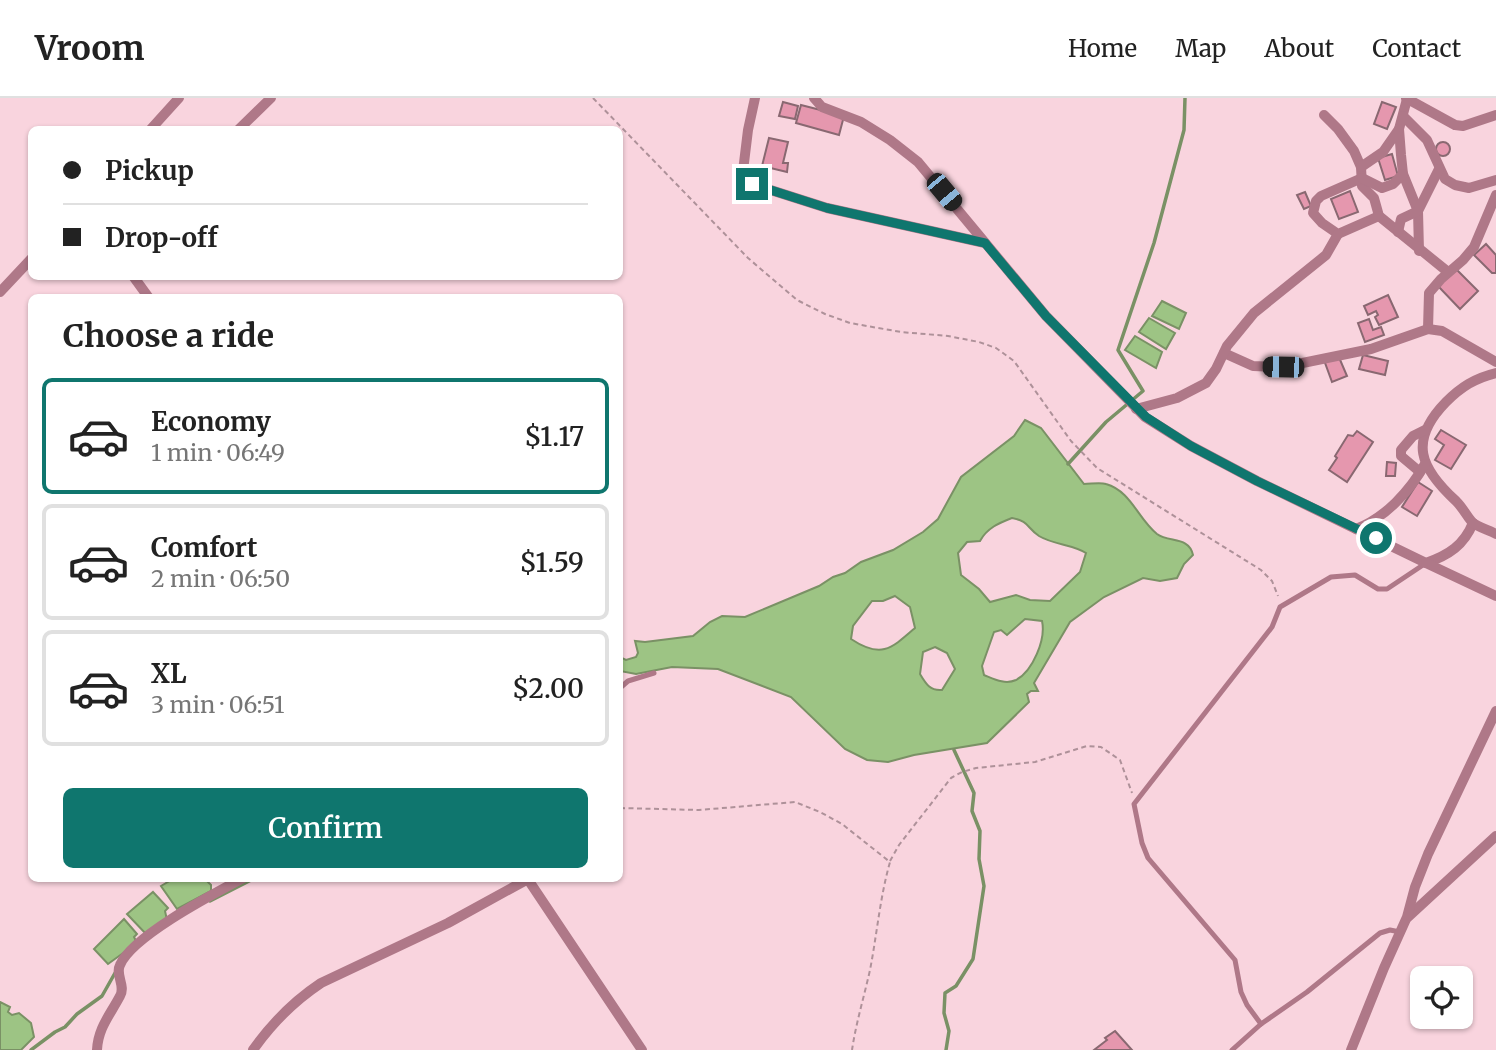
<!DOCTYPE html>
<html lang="en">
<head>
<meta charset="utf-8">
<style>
  :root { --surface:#fff; --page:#f6f6f6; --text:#222; --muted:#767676; --line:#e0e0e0; --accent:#0f766e }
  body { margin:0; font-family:Merriweather,serif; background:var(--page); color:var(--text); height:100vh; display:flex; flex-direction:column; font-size:26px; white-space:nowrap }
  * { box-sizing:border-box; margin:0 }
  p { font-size:23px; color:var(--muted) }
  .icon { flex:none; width:38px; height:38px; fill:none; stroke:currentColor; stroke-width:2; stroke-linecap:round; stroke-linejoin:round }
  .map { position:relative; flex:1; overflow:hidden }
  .panel { position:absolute; left:28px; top:196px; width:595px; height:588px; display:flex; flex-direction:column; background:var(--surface); border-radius:10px; box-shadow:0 2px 5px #0004 }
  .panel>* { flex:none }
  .banner { position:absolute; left:28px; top:28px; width:595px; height:154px; border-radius:10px; box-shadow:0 2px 5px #0004; display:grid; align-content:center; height:154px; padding:0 35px; background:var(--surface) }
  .controls { position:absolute; left:1410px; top:868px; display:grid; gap:14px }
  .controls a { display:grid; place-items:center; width:63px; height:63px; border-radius:10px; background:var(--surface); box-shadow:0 2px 5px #0004; font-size:35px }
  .end { position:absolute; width:32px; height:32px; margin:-16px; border:9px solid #0f766e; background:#fff; box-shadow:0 0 0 4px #fff }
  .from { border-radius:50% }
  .car { position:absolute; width:21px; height:42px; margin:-21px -10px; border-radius:9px; box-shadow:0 0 5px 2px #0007; background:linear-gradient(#222 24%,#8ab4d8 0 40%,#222 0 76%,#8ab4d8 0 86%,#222 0) }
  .banner b { display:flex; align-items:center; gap:24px; height:66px; font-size:26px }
  .banner b+b { border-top:2px solid var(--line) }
  .banner i { width:18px; height:18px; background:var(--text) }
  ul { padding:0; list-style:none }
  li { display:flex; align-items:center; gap:21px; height:116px; margin:0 14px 10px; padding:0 21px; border:4px solid var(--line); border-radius:10px }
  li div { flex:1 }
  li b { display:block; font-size:26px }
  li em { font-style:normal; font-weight:600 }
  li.current { border-color:var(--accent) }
  li>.icon { width:63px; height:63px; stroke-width:1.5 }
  h2 { padding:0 35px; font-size:32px; line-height:84px }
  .primary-button { display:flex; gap:14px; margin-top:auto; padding:14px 35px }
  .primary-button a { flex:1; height:80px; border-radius:10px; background:var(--accent); color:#fff; font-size:28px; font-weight:600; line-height:80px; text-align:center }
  header { display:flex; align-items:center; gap:42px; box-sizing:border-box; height:98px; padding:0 35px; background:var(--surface); border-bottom:2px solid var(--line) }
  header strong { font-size:33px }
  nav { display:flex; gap:38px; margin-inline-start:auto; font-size:24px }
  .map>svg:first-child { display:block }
  .water { fill:#9dc484; stroke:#7a9165; stroke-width:2; fill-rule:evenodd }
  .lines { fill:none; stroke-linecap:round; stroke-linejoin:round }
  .stream { stroke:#7a9165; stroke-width:3.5 }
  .building { fill:#e597ae; stroke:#896871; stroke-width:2 }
  .path { stroke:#ae9199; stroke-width:2; stroke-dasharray:5 3.5; stroke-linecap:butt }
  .service { stroke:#af7888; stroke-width:5 }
  .minor { stroke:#af7888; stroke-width:10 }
  .route { stroke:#0f766e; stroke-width:9 }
</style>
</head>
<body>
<header>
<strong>Vroom</strong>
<nav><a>Home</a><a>Map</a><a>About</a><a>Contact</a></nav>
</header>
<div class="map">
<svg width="1496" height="952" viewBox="0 0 1496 952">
  <rect width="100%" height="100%" fill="#f9d4de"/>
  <g class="water">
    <polygon points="1162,203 1186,215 1179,231 1152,218"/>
    <polygon points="1149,220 1175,235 1166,251 1139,234"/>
    <polygon points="1135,238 1162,254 1156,270 1125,252"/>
    <path d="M 1025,322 L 1041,330 L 1084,386 C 1091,386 1100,384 1106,386 C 1131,393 1138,421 1157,436 C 1169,445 1189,438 1193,457 L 1184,466 L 1177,480 L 1160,483 L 1143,480 L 1104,499 L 1070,524 L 1034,585 L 1038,593 L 1031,593 L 1027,596 L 1029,604 L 987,645 L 914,657 L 888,664 L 867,662 L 845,651 L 791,599 L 718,571 L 672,569 L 636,576 L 620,573 L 620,559 L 626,562 L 636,559 L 638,555 L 635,543 L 645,544 L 693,538 L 710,524 L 722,518 L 745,519 L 819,488 L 833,479 L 845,475 L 861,464 L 893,452 L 923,434 L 938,421 L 961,379 L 1014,338 ZM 1012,420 C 1029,423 1027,430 1039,438 C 1054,447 1072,446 1086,455 L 1080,474 L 1050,503 L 1030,502 L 1016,497 L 990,504 L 979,491 L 961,477 L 958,455 L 967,444 L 980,443 C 987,430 999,425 1012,420 ZM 895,498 L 910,509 L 915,530 C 891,551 881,561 851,541 L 853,528 L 872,503 L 883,503 ZM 1025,521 L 1042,523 C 1046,541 1033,573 1016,582 C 1005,587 994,581 984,577 L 982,568 L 994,534 L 1001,532 L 1007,537 ZM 935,549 L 947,555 L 955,571 L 942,592 C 930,593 926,586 920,576 L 923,554 Z"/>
    <polygon points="173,781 205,781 211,787 211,793 177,811 161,788"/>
    <polygon points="153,794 168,810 165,813 167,822 146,836 127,816"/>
    <polygon points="124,821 137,836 134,839 137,845 108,866 94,851"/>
    <polygon points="0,904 10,909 8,914 12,917 19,915 31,925 34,939 21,952 0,952"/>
  </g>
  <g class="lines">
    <g class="stream">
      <polyline points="1068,366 1106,324 1143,293 1118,252 1154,145 1184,32 1185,0"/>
      <polyline points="210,803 255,780"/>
      <polyline points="31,952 55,934 65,929 77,916 102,898 115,875"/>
      <polyline points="946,952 949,933 944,915 945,895 956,888 973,861 984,788 979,761 980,733 972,713 974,695 954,652"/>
    </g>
  </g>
  <g class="building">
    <polygon points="783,4 798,8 795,21 779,18"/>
    <polygon points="1382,4 1396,9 1387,31 1374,26"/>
    <polygon points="801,7 844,18 839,37 796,25"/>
    <polygon points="769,40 788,44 783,65 788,65 787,74 762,68"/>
    <circle cx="1443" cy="51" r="7"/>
    <polygon points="1392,56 1398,78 1385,82 1378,60"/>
    <polygon points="1350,93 1358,114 1339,121 1331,101"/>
    <polygon points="1305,94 1311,108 1304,111 1297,97"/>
    <polygon points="1486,146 1496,157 1496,175 1492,175 1474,157"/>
    <polygon points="1456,171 1478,193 1460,211 1438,188"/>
    <polygon points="1388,197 1398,219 1379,227 1375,219 1378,217 1376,213 1368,217 1364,208"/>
    <polygon points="1369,221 1373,232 1381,229 1384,237 1365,244 1358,225"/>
    <polygon points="1338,257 1347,278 1332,284 1324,262"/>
    <polygon points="1363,257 1388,263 1385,277 1359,271"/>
    <polygon points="1441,332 1466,347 1451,371 1435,362 1444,347 1435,341"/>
    <polygon points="1357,333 1373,344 1347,384 1329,372 1337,360 1335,358 1348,337 1353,338"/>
    <polygon points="1387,364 1396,365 1395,378 1386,378"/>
    <polygon points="1418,384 1432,393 1417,418 1402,409"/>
    <polygon points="1115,933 1132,952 1094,952 1107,942 1105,940"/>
  </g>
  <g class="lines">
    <g class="path">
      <polyline points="593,0 748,160 797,202 825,216 850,225 901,234 948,238 979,244 996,250 1014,263 1071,343 1097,370 1261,472 1272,483 1278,498"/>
      <path d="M 620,710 L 699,712 L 795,704 L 820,714 L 842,726 L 890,764 C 880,799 877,836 870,872 C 864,899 856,925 852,952"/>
      <polyline points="890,763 899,747 951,680 962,674 976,670 1035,664 1087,648 1101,649 1120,662 1132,695"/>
    </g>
    <g class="service">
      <polyline points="620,590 628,583 654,575"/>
      <polyline points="1261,926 1247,907 1241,894 1235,862 1148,760 1142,745 1134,706 1272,529 1280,509 1331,479 1355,477 1378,491 1387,491 1426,465"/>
      <polyline points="1232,952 1261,926 1307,894 1380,835 1390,832 1400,834"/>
    </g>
    <g class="minor">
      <polyline points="755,0 748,32 743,73 752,86 827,110 985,145"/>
      <path d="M 814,0 L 822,9 L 861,24 L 890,42 L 918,64 L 1046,218 L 1145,319 L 1191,348 L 1257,383 L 1426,465 C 1449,457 1464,447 1473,425"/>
      <polyline points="1406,0 1455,27 1463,28 1496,17"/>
      <polyline points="1407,1 1399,31 1401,57 1403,76 1418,113 1419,153"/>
      <polyline points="1324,17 1338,31 1354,53 1361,69 1362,88 1374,100 1379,118 1448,174"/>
      <polyline points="1403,18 1427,42 1445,81 1455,87 1469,90 1496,82"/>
      <polyline points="150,32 179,0"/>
      <polyline points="238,32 271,0"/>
      <polyline points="1361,69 1383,54 1399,31"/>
      <polyline points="1362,80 1321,98 1316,103 1313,115 1322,125 1338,136 1379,118"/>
      <polyline points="1362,80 1382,90 1393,86 1403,76"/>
      <polyline points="1398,134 1401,121 1418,113 1439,71"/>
      <polyline points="133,178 149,200"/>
      <polyline points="0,194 32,160"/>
      <polyline points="1428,231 1429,195 1441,181 1463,162 1474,149 1496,97"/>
      <polyline points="1224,255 1253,268 1283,269 1371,251 1428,231 1442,233 1496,264"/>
      <path d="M 1496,275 C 1475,280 1461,289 1446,304 C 1408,343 1420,370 1456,403 C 1463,410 1466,417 1472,424 C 1477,429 1489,432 1496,436"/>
      <polyline points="1136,311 1177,300 1206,285 1216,271 1227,248 1254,215 1326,157 1338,136"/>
      <polyline points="1420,374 1401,358 1401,352 1413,338 1425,332"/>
      <path d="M 1356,431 C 1385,420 1410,393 1425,366"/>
      <polyline points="1426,465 1496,498"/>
      <polyline points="527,780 642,952"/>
      <polyline points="1408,819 1496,738"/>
      <path d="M 97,952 C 98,930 110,917 120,898 C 126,888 115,877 120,867 C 132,838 215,795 243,780"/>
      <path d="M 253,952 C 272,925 294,903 321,885 L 448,825 L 528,781"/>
      <polyline points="1351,952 1384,870 1407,819 1415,789 1428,756 1496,613"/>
    </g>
  </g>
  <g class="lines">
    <polyline class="route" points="752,86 827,110 985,145 1046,218 1146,319 1191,348 1257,383 1376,440"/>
  </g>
</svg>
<div class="controls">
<a><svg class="icon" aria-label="locate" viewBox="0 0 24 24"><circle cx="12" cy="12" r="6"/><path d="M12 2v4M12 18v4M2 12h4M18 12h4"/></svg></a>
</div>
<i class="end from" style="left:1376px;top:440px"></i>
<i class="end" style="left:752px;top:86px"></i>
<i class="car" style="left:944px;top:94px;rotate:140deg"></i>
<i class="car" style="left:1283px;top:269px;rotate:271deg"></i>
<div class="banner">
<b><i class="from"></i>Pickup</b>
<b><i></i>Drop-off</b>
</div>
<section class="panel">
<h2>Choose a ride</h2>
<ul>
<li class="current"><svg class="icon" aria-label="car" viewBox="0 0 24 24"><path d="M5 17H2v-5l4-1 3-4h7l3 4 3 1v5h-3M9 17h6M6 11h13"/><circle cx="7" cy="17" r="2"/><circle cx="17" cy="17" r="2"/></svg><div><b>Economy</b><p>1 min · 06:49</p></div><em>$1.17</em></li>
<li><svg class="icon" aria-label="car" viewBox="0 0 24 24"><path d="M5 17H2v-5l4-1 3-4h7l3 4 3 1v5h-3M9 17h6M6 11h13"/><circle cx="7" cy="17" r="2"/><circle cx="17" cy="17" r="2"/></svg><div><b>Comfort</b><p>2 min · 06:50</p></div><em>$1.59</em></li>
<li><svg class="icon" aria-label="car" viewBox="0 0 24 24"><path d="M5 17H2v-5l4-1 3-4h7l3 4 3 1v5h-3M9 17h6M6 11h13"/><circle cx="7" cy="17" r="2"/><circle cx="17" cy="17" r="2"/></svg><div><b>XL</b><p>3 min · 06:51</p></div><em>$2.00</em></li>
</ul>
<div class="primary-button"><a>Confirm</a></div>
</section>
</div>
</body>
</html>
